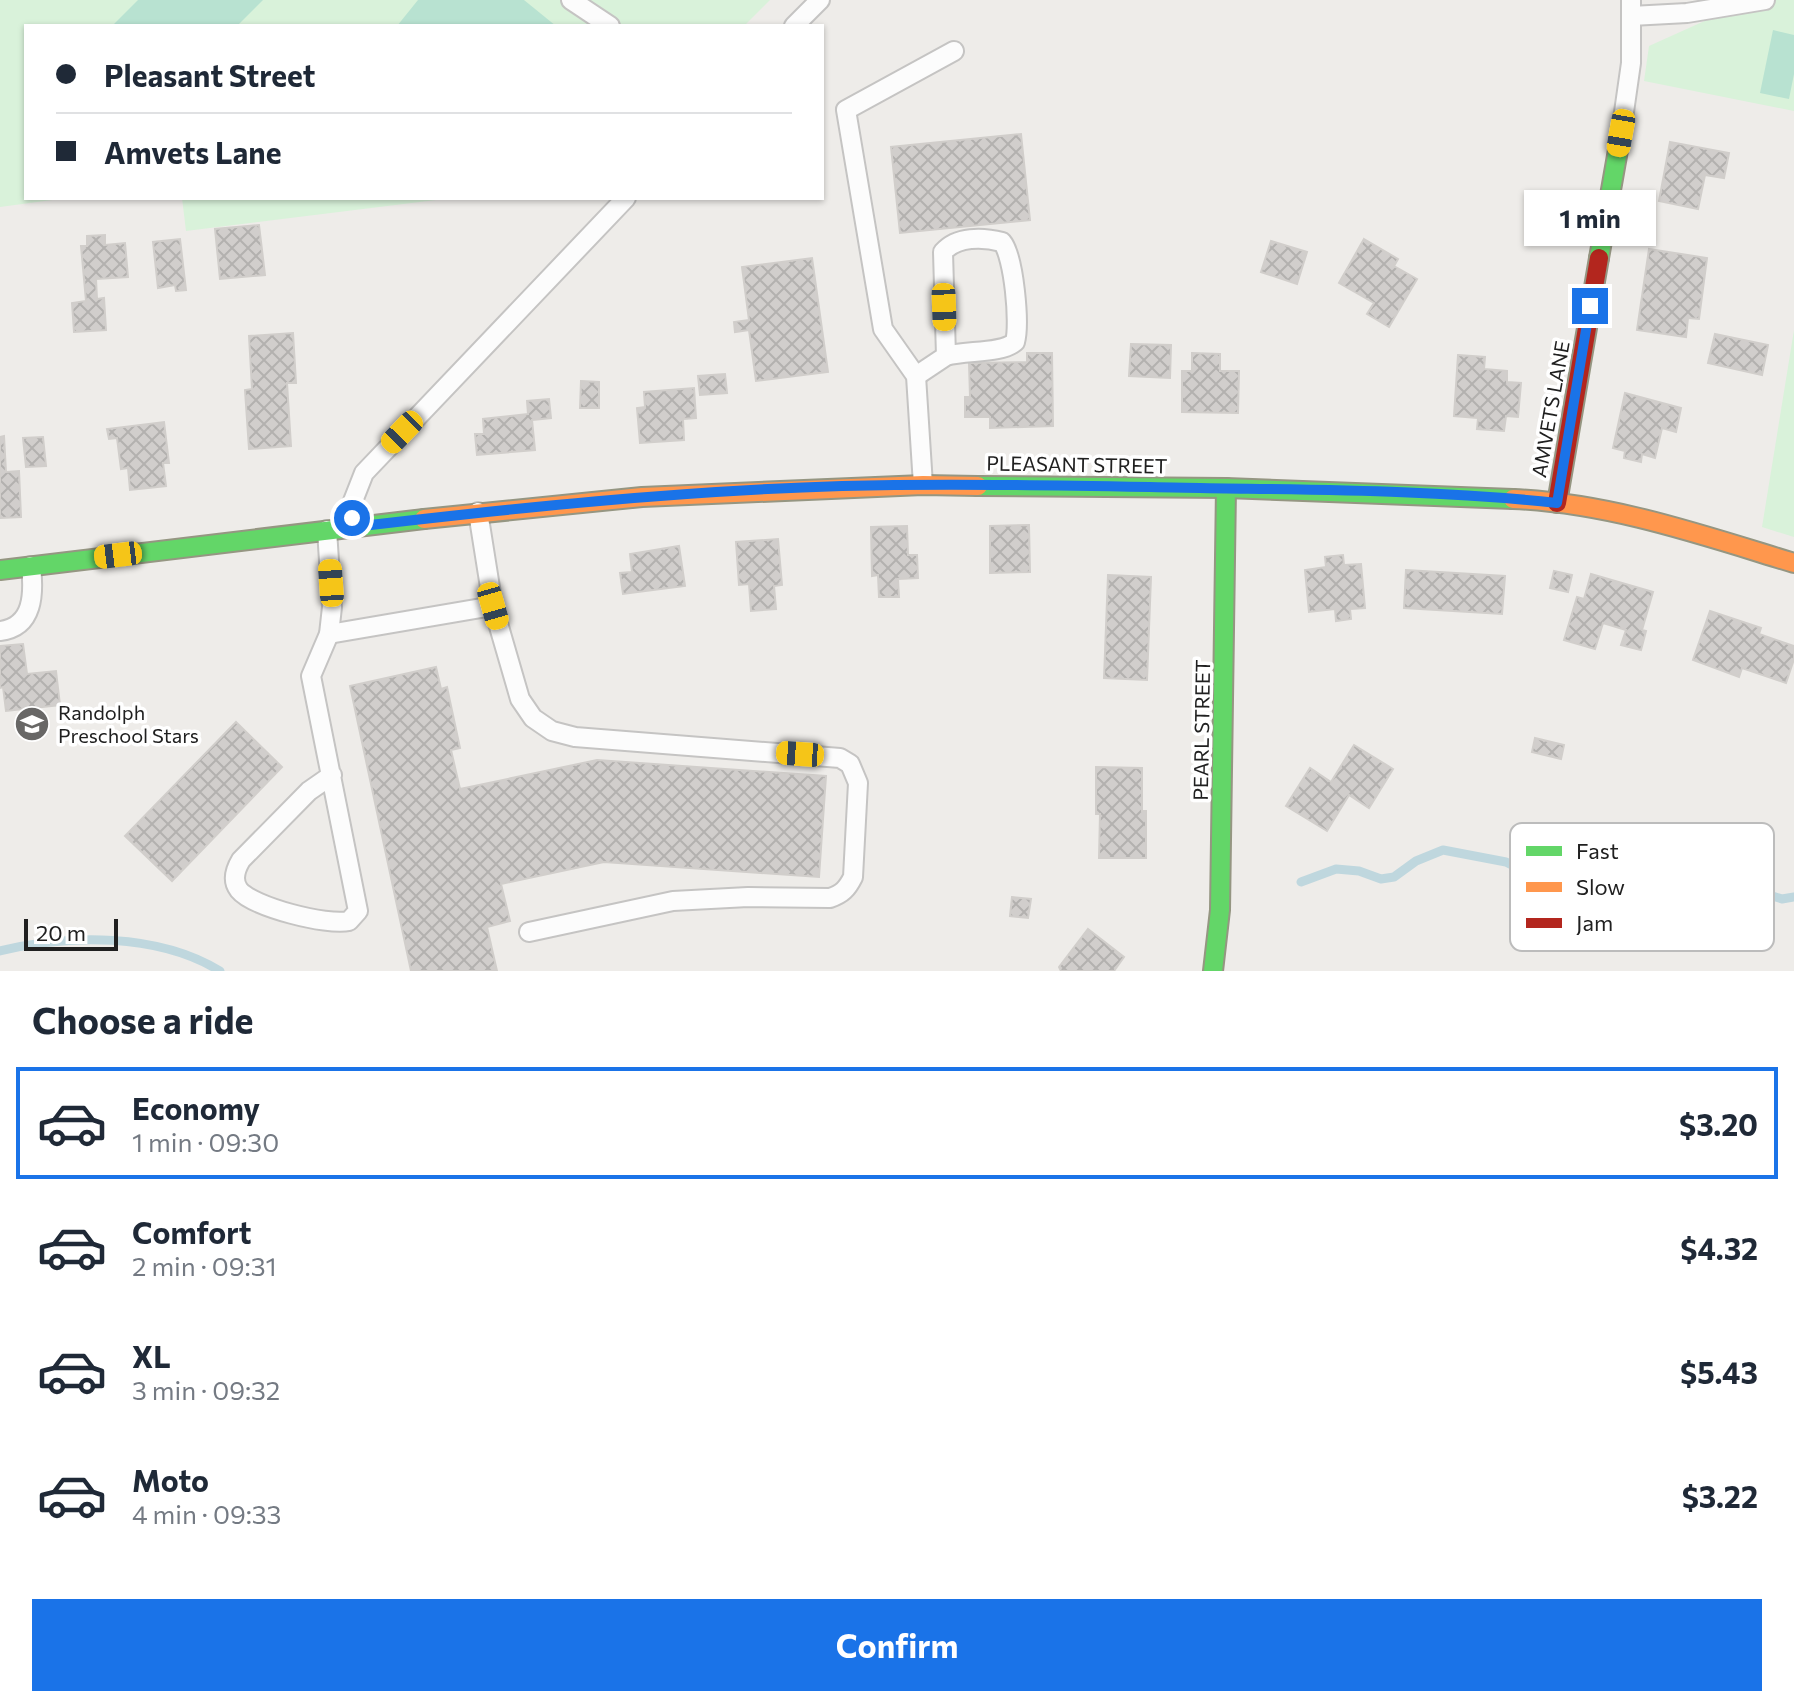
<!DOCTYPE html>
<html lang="en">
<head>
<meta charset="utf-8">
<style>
  :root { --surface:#fff; --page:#f6f6f7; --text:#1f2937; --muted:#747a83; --line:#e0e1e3; --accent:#1a73e8 }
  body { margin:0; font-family:Commissioner,sans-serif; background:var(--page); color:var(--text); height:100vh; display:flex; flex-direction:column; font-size:30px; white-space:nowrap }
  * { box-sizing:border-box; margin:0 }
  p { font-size:26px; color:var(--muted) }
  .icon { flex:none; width:44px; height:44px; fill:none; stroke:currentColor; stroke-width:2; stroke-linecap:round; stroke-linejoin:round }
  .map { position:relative; height:971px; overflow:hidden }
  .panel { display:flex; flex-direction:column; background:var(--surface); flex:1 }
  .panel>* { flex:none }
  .hud { position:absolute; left:24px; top:24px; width:800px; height:176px; border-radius:0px; box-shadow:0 2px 6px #0004; display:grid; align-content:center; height:176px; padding:0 32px; background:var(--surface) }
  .scale { position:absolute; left:24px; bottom:20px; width:94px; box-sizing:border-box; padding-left:8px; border:4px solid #202020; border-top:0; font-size:22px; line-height:28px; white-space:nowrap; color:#202020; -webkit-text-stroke:6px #fff; paint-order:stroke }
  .end { position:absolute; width:36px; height:36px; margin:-18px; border:10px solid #1a73e8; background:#fff; box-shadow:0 0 0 4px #fff }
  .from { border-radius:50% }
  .bubble { position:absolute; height:56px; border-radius:0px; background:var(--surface); box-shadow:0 2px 6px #0004; font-size:26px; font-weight:700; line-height:56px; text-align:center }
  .car { position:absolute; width:24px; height:48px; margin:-24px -12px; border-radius:10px; box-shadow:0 0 6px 2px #0007; background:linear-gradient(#f5c518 24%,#345 0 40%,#f5c518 0 76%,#345 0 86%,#f5c518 0) }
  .hud b { display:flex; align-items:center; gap:28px; height:76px; font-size:30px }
  .hud b+b { border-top:2px solid var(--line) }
  .hud i { width:20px; height:20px; background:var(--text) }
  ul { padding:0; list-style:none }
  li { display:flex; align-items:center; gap:24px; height:112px; margin:0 16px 12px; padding:0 16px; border:4px solid transparent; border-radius:0px }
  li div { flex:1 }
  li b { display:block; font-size:30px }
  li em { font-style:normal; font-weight:700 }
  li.selected { border-color:var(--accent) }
  li>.icon { width:72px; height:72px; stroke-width:1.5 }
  h2 { padding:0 32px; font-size:36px; line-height:96px }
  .button { display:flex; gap:16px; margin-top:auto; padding:16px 32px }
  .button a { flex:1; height:92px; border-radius:0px; background:var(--accent); color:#fff; font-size:32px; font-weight:700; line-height:92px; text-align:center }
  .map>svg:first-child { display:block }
  .park { fill:#d9f2da }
  .pitch { fill:#b8e2d1 }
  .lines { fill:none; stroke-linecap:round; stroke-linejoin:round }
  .stream { stroke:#bfd7de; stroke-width:9 }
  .building { fill:url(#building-cross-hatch); stroke:#d1cecb; stroke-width:2 }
  .lane-casing { stroke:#c5c4c3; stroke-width:22 }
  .fast-casing { stroke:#959682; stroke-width:22 }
  .slow-casing { stroke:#959682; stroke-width:22 }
  .jam-casing { stroke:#959682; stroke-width:22 }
  .lane { stroke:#fcfcfc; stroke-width:18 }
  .fast { stroke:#63d668; stroke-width:18 }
  .slow { stroke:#ff974d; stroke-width:18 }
  .jam { stroke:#b3261e; stroke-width:18 }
  .route { stroke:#1a73e8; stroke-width:10 }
  .labels { text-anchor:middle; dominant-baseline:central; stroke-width:7; stroke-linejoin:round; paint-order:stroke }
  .street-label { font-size:20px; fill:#202020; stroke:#fff }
  .poi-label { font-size:20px; fill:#202020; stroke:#fff; text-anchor:start }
  .key { fill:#fff; stroke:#bcbcbc; stroke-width:2 }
  .key-label { font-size:22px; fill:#202020 }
</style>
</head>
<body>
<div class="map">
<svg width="1794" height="971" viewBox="0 0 1794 971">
  <defs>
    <pattern id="building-cross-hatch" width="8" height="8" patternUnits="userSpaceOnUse" patternTransform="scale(2)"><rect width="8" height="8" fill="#d1cecc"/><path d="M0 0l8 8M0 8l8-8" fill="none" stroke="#b3b1af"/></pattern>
  </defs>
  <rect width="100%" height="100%" fill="#eeece9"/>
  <g class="park">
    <polygon points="0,0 770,0 744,26 26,26 26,198 67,198 0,207"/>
    <polygon points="1751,0 1794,0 1794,111 1644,81 1649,46"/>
    <polygon points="182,198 452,198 186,231"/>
    <polygon points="1794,330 1794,537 1762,527"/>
  </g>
  <g class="pitch">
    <polygon points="138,0 263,0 237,26 112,26"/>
    <polygon points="418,0 524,0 556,26 397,26"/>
    <polygon points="1773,30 1794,35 1794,74 1789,99 1760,93"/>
  </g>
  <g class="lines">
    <g class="stream">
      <polyline points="1301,882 1336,869 1359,871 1381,879 1394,877 1416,861 1443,850 1506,862 1539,879 1571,891 1604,890 1652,872 1685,868 1782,899 1794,897"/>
      <path d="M 0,951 C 69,934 158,933 220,971"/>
    </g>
  </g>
  <g class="building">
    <polygon points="1021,134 1030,220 900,233 891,147"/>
    <polygon points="1670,142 1729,153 1724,178 1705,175 1698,209 1659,201"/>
    <polygon points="259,225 265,275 220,279 215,229"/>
    <polygon points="105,235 105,245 125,243 128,277 96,279 97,299 104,298 106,330 74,332 72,303 86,301 81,246 87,246 87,236"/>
    <polygon points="180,239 186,290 176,291 175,285 158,288 153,242"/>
    <polygon points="1364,239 1398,259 1394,266 1417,279 1389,327 1367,314 1374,303 1339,283"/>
    <polygon points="1271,241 1307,252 1297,284 1261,272"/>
    <polygon points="1649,249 1707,258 1699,319 1688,318 1686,337 1637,330"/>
    <polygon points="812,258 828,372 756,381 749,330 735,332 734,322 749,320 742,267"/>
    <polygon points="293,333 296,383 287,383 291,446 249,449 245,390 252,389 249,336"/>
    <polygon points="1715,334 1768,345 1762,375 1708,363"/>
    <polygon points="1131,344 1171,345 1170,378 1129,376"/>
    <polygon points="1027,353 1052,353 1053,426 990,428 990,417 965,417 965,397 970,397 969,363 1027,362"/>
    <polygon points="1192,353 1220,354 1220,371 1239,371 1238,413 1182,412 1182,371 1192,371"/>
    <polygon points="1458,355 1485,357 1484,369 1507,371 1507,382 1521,383 1518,417 1506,416 1504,431 1477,429 1478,418 1454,416"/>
    <polygon points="725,374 727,393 700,395 698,376"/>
    <polygon points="581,381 599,382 599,408 580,408"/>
    <polygon points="694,388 696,418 683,419 684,440 640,443 637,408 645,407 644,392"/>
    <polygon points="1625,393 1681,408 1676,432 1662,428 1655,458 1642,454 1641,462 1624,458 1625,451 1613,448"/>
    <polygon points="549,399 551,418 532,420 535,450 477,455 475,434 484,434 483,419 528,414 527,401"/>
    <polygon points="164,422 169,463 163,463 166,486 130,490 128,468 121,469 117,438 109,439 107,429"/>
    <polygon points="4,436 6,472 19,471 21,517 0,518 0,437"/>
    <polygon points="43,437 46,466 26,467 23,438"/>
    <polygon points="1029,525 1030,572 990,573 990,526"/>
    <polygon points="907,526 908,555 917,555 918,578 898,579 899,597 879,597 878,575 872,576 871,527"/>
    <polygon points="778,539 782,585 774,586 776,609 751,611 749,584 739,585 736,542"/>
    <polygon points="679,546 685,586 623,594 620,573 632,572 630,554"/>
    <polygon points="1343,555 1344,565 1361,564 1365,608 1350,609 1351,619 1336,621 1335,609 1309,612 1305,570 1326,567 1325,557"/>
    <polygon points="1406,570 1505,576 1502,614 1404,608"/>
    <polygon points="1554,571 1572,575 1568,592 1550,588"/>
    <polygon points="1591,574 1653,592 1642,630 1646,631 1641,650 1621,645 1626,630 1603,623 1595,649 1564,640 1577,597 1584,599"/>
    <polygon points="1108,575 1151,577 1147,680 1104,678"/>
    <polygon points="1710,611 1761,628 1759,634 1794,646 1794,659 1786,683 1742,668 1739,677 1693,660"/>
    <polygon points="23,644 27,674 56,671 60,705 6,711 3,687 0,688 0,646"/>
    <polygon points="436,667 441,689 447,687 460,748 451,750 460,789 597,760 826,776 819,877 604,862 501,884 510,921 487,927 497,971 411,971 350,686"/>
    <polygon points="236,722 282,767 172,881 125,836"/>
    <polygon points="1535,738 1564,745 1561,759 1532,752"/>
    <polygon points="1354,745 1393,769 1369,808 1349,795 1327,831 1286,806 1310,768 1331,782"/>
    <polygon points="1096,767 1142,768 1142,811 1146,811 1146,858 1099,858 1100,814 1096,814"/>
    <polygon points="1012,897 1031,899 1028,918 1010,916"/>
    <polygon points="1088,929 1124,957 1114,971 1061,971 1059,967"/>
  </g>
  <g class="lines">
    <g class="lane-casing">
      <g id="lane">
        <polyline points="571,0 610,26"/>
        <polyline points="1631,16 1687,13 1765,0"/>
        <polyline points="794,26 820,0"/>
        <polyline points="1621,133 1631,63 1631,0"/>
        <path d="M 916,376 L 946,356 L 943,252 C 957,236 983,237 1002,242 C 1014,256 1020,324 1015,342 C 1001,354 965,350 946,356"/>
        <polyline points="923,485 916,376 883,329 846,110 954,51"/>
        <path d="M 478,512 L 493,606 L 520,699 L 533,718 L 552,731 L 575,737 L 840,758 L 850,764 L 858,783 L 853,877 C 847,889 842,894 830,898 L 748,897 L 673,901 L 529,932"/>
        <polyline points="353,527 353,501 364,473 626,198"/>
        <path d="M 327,530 L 332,607 L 329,634 L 311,676 L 358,911 L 349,921 C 327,926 253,907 239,890 C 232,881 235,870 241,860 L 309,791 L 332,775"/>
        <path d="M 0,631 C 34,627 34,593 31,566"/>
        <polyline points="329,634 493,606"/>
      </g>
    </g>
    <g class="fast-casing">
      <g id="fast">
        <polyline points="1599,258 1621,133"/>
        <polyline points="978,486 1226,488 1513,499"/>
        <polyline points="0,570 424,519"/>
        <polyline points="1213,971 1220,910 1226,488"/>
      </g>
    </g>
    <g class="slow-casing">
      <g id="slow">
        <path d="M 1513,499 C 1610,503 1702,535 1794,563"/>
        <polyline points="424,519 642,497 923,485 978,486"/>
      </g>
    </g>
    <g class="jam-casing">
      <polyline id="jam" points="1557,503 1599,258"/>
    </g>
    <use href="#lane" class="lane"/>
    <use href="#fast" class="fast"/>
    <use href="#slow" class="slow"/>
    <use href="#jam" class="jam"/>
  </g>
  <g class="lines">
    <path class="route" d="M 352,518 L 353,527 C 515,508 678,491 842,486 C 961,483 1081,486 1200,488 C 1318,490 1439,490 1557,503 L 1590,306"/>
  </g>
  <defs>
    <g id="school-disc" transform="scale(1.8)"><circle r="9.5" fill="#686766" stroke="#fff"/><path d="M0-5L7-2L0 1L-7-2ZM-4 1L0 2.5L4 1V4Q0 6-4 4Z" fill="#fff"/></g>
  </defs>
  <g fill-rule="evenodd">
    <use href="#school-disc" x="32" y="724"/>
  </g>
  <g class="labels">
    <g class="street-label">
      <text transform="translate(1550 409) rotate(-80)">AMVETS LANE</text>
      <text transform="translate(1077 464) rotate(1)">PLEASANT STREET</text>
      <text transform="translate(1201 730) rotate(-89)">PEARL STREET</text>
    </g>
    <g class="poi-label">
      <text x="58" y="712">Randolph<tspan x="58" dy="23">Preschool Stars</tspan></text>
    </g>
  </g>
  <rect x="1510" y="823" width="264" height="128" rx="12" class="key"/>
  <rect x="1526" y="846" width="36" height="10" fill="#63d668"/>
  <rect x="1526" y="882" width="36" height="10" fill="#ff974d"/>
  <rect x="1526" y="918" width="36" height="10" fill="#b3261e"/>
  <g class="key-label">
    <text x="1576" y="859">Fast</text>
    <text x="1576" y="895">Slow</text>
    <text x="1576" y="931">Jam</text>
  </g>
</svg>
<div class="scale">20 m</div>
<i class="end from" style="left:352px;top:518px"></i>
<i class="end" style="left:1590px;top:306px"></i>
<div class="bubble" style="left:1524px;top:190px;width:132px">1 min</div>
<i class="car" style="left:1621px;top:133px;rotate:190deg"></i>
<i class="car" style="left:944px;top:307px;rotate:178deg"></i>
<i class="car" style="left:402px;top:432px;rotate:224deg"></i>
<i class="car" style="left:118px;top:555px;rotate:263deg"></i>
<i class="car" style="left:331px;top:583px;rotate:356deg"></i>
<i class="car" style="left:493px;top:606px;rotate:164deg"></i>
<i class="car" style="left:800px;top:754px;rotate:274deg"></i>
<div class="hud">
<b><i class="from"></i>Pleasant Street</b>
<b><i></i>Amvets Lane</b>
</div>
</div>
<section class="panel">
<h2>Choose a ride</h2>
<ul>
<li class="selected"><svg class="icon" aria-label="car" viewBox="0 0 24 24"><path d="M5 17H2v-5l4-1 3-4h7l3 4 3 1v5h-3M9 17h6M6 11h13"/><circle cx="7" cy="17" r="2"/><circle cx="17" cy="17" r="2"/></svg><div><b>Economy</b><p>1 min · 09:30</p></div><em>$3.20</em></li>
<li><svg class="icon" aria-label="car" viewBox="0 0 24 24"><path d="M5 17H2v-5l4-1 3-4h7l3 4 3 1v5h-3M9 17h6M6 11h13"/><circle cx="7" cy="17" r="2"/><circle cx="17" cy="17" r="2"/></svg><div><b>Comfort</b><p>2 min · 09:31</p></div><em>$4.32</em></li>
<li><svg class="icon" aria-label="car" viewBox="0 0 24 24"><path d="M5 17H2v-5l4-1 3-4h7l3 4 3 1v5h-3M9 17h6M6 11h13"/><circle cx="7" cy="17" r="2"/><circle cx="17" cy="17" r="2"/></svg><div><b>XL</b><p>3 min · 09:32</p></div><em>$5.43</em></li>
<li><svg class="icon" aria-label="car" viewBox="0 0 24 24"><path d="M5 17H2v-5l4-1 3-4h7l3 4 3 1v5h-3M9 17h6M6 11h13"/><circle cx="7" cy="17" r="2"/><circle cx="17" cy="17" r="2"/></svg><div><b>Moto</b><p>4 min · 09:33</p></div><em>$3.22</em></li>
</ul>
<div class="button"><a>Confirm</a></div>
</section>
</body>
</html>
